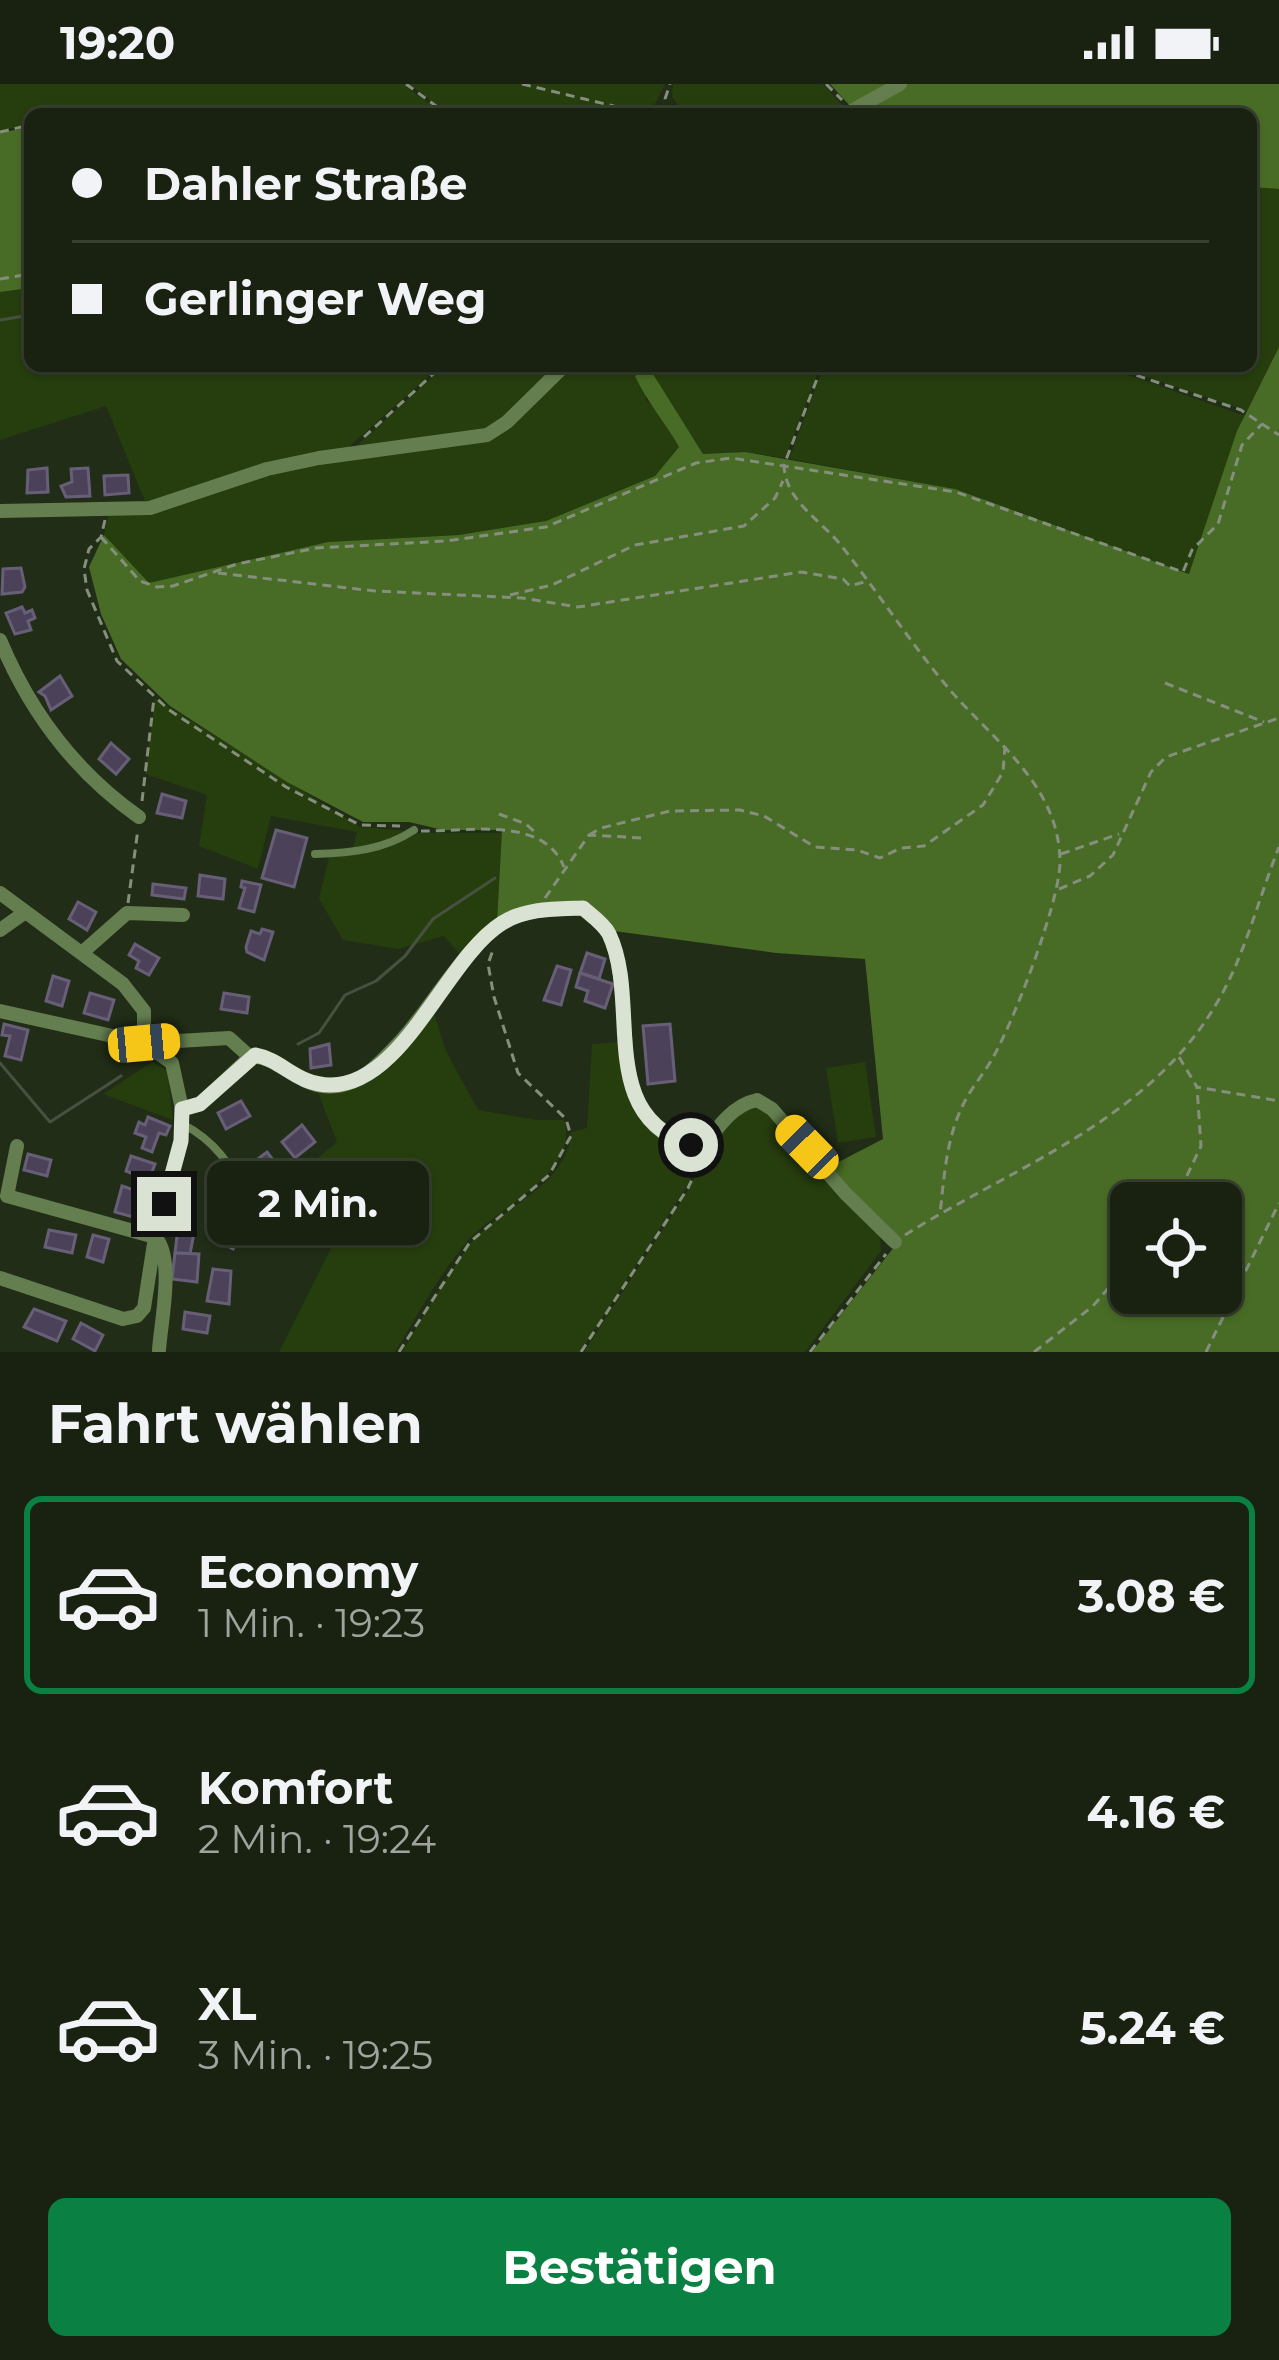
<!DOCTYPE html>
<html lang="de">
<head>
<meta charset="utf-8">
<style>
  :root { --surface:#192211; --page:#222a1a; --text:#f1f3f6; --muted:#9fa49f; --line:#373f31; --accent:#0b8043 }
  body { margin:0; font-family:Montserrat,sans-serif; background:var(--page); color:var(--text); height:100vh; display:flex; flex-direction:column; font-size:45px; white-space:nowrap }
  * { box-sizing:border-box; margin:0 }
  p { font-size:39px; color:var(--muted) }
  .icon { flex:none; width:66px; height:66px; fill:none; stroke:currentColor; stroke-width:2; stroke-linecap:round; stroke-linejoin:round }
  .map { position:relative; height:1268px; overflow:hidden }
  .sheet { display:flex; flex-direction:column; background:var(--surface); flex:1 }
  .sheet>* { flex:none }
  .guide { position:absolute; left:24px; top:24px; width:1233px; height:264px; border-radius:18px; box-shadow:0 3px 9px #0004,0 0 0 3px var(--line); display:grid; align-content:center; height:264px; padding:0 48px; background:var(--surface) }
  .fabs { position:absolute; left:1110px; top:1098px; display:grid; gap:24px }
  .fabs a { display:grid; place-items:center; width:132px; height:132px; border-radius:18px; background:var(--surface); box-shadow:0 3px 9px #0004,0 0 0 3px var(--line); font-size:60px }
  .end { position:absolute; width:54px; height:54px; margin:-27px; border:15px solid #dae2d4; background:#111; box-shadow:0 0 0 6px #111 }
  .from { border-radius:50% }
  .bubble { position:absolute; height:84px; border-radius:18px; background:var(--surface); box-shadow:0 3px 9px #0004,0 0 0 3px var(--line); font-size:39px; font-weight:700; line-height:84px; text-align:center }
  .car { position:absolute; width:36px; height:72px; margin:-36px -18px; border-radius:15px; box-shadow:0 0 9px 3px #0007; background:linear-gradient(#f5c518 24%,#345 0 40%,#f5c518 0 76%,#345 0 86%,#f5c518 0) }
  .guide b { display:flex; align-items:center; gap:42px; height:114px; font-size:45px }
  .guide b+b { border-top:3px solid var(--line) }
  .guide i { width:30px; height:30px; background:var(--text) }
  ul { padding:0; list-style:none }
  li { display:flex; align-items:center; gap:36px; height:198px; margin:0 24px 18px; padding:0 24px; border:6px solid transparent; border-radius:18px }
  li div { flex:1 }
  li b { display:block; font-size:45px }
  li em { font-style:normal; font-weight:700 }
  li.selected { border-color:var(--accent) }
  li>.icon { width:108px; height:108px; stroke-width:1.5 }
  h2 { padding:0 48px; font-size:54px; line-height:144px }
  .cta { display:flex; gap:24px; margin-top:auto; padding:24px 48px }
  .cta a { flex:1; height:138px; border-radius:18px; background:var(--accent); color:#fff; font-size:48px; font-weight:700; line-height:138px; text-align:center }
  .status { display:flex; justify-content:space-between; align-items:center; height:84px; padding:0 60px; background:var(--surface); direction:ltr }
  .status svg { height:33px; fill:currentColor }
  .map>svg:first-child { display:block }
  .green { fill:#263d0e }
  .forest { fill:#486c25; fill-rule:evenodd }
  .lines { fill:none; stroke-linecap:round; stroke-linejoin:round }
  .stream { stroke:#475140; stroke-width:3 }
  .building { fill:#4b425a; stroke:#675e78; stroke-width:3 }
  .path { stroke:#858f7d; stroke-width:3; stroke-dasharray:9 6; stroke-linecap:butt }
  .service { stroke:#647e4f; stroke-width:8 }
  .minor { stroke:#647e4f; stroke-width:14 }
  .route { stroke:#dae2d4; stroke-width:15 }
</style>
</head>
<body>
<div class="status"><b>19:20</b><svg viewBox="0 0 49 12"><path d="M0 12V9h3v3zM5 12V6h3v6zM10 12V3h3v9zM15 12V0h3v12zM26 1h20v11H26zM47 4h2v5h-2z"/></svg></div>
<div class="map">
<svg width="1279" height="1268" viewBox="0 0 1279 1268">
  <rect width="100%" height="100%" fill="#212d17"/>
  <g class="green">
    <polygon points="0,0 665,0 650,30 610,20 640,30 449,30 410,1 409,5 444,30 30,30 30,40 0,47"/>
    <path d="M 673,0 L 823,0 L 845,24 C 804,42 724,27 679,23 L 672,13 Z"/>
    <polygon points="1251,103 1279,105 1279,263 1247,327 1115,282 1251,282"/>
    <polygon points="30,204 30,282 440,282 343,368 147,422 106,322 0,356 0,208"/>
    <polygon points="444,282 560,282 496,343 350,368"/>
    <polygon points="567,282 820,282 785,374 745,368 703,370 648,283 646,316 660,329 679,363 655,392 546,437 459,451 328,458 148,500 104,451 110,425 151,426 269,387 488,352"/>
    <polygon points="824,282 1103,282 1245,332 1190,490 955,405 789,375"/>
    <polygon points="155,614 360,743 408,747 398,754 352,767 357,748 271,732 258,785 199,762 207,711 145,690"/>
    <polygon points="415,749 502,749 497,838 464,875 444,852 398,865 343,856 319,815 329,773 390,762"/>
    <path d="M 432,923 L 446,967 L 478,1026 L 538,1036 L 564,1036 C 581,1090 495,1124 466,1159 C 438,1192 418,1231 395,1268 L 279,1268 L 344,1138 L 294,1094 L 337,1058 L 318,1008 L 342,1005 Z"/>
    <path d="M 621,958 L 648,1036 L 699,1068 L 700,1073 L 687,1102 L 580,1268 L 402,1268 C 423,1233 443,1197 467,1164 C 496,1124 568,1104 571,1048 L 587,1044 L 592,960 Z"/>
    <polygon points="152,978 167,986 173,1036 103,1010"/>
    <polygon points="865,978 876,1053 838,1059 826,984"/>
    <polygon points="756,1019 770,1026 873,1142 880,1153 881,1167 805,1268 584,1268 689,1105 717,1047"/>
  </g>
  <g class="forest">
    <polygon points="830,0 1279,0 1279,105 1251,103 1251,30 877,30 852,24"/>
    <polygon points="30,43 30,204 0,208 0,49"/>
    <path d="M 1279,263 L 1279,1268 L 812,1268 L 898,1158 L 827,1084 L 883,1055 L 865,875 L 776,869 L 614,847 L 583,821 L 497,838 L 502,746 L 443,746 L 409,738 L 363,738 L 287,698 L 170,622 L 121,575 L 101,530 L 89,483 L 104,451 L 149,499 L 328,458 L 459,451 L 546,437 L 655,392 L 679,363 C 665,338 647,318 635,292 L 648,282 L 703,370 L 745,368 L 955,405 L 1189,490 L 1237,347 ZM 1131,1119 L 1221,1119 L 1221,1209 L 1131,1209 Z"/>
  </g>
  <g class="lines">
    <g class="stream">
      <polyline points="0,236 30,231"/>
      <polyline points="298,960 319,949 345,911 376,897 405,872 433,835 495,794"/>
      <polyline points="0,979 50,1038 121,992"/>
    </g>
  </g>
  <g class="building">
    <polygon points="47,384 48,408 27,409 28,386"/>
    <polygon points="88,384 90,412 66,413 61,402 72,398 71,385"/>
    <polygon points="128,391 129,409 105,411 104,392"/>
    <polygon points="21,484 25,503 22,508 2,510 3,485"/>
    <polygon points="22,523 25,529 32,526 35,534 28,537 31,546 15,550 6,529"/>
    <polygon points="60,592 72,612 51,626 45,612 39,608"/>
    <polygon points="111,659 129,675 116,690 99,675"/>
    <polygon points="162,710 186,717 182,734 157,729"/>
    <polygon points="276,746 307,754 294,803 262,794"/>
    <polygon points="200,791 225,795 223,815 198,812"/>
    <polygon points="242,797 261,801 254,828 239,824 245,804 241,803"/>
    <polygon points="153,800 186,804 184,815 152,811"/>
    <polygon points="78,818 96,828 87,846 69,835"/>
    <polygon points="262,845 273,848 264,876 247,868 246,863 251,847 260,850"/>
    <polygon points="135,860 159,874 149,891 136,884 139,877 129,871"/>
    <polygon points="587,869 605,875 599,895 580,889"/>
    <polygon points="557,882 571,886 561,921 544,916"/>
    <polygon points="580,889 613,900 605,924 585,917 588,907 576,903"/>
    <polygon points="53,892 69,897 62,922 46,917"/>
    <polygon points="90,909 114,916 108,936 84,929"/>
    <polygon points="224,909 249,913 247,929 221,925"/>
    <polygon points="4,940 28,946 21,976 5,972 10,952 2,951"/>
    <polygon points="670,940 675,997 648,1000 643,942"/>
    <polygon points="329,960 331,981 311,984 310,965"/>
    <polygon points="241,1017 250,1032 226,1045 218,1029"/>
    <polygon points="148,1033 170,1042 166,1051 159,1049 152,1068 142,1064 146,1053 135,1049 139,1038 145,1041"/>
    <polygon points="302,1041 315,1058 295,1074 282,1058"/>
    <polygon points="267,1068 280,1085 259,1101 246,1084"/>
    <polygon points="28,1070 51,1076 47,1092 24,1086"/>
    <polygon points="131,1072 155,1080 149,1096 126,1087"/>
    <polygon points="122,1102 140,1108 133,1133 115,1128"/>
    <polygon points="239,1121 266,1137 257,1152 244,1144 233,1165 210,1152 218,1138 227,1143"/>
    <polygon points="178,1144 194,1149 190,1170 175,1169"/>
    <polygon points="49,1146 76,1151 72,1169 45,1163"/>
    <polygon points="93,1151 109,1155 103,1178 87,1173"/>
    <polygon points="175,1169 199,1170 197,1198 172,1195"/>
    <polygon points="213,1185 231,1187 229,1220 207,1217"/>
    <polygon points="34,1225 66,1237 57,1257 24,1243"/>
    <polygon points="185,1228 210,1232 207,1249 183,1245"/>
    <polygon points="81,1239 103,1251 95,1267 73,1255"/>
  </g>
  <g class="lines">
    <g class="path">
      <polyline points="406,0 447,30"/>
      <polyline points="522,0 647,30"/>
      <polyline points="826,0 842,16"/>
      <polyline points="667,30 665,15 670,0"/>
      <polyline points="0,48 30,41"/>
      <polyline points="0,195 30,190"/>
      <path d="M 822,282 L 784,381 C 785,416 819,435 840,460 C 878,508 911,560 950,606 C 995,658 1060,702 1060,779 C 1059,820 1013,940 991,977 C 982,992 969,1007 962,1023 C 946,1056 944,1095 940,1130"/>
      <polyline points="1108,282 1241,326 1279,351"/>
      <polyline points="364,353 442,282"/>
      <polyline points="105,436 101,453 89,465 84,485 87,506 117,577 169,626 286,703 360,741 400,742"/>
      <polyline points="101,453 140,497 157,503 173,502 237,480 316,464 446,457 546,443 696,379 731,374 956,408 1183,488 1192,466 1218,440 1242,361 1262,340"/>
      <polyline points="218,489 375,507 522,514 578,523 801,488 843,495 850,502 864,498"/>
      <polyline points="510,511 552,501 635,461 744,442 775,414 783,397"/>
      <polyline points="1165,599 1264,638"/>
      <polyline points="142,717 154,614"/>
      <polyline points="499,730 526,740 537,750"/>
      <path d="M 421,747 C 467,748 543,731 564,783"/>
      <polyline points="589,751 601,744 670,727 740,726 764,732 815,763 857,766 880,774 901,764 924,762 983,721 1003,688 1005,662"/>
      <polyline points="1061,770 1119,750"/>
      <polyline points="1059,805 1090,792 1113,771 1151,688 1166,673 1279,634"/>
      <polyline points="545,814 589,751 643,754"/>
      <polyline points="128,819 138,745"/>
      <polyline points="1179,973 1197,1003 1279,1017"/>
      <polyline points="1174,1119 1201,1062 1197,1003"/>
      <path d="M 905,1151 C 1015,1082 1150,1036 1218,917 C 1245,871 1259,813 1279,763"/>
      <polyline points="399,1268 470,1158 549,1091 571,1052 566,1035 518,989 494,913 488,880 494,863"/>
      <polyline points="581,1268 688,1104 701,1076"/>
      <polyline points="810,1268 886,1170"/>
      <polyline points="1034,1268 1093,1222 1131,1178"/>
      <polyline points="1206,1268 1279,1119"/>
    </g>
    <g class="service">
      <path d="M 315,770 C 350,769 384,766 414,746"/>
      <path d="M 184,1041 C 210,1054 237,1083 241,1112"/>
    </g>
    <g class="minor">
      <polyline points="681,30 700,30"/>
      <polyline points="846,30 900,0"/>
      <polyline points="0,427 150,424 267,385 319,374 487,351 507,338 564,282"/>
      <path d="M 0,556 C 30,628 75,688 139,733"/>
      <polyline points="0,809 123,900 144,927 144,959"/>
      <polyline points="0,846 24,829"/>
      <polyline points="84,867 127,829 183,831"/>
      <path d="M 0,927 L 144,959 L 229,954 L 250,973 C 282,969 304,1019 354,997 C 371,989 384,974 397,961 C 433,924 470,849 518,832 C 539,824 561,825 583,824 C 591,832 605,840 609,850 C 641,920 595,1051 705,1063 C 717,1043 733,1021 757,1016 L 772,1025 L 845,1109 L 895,1158"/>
      <polyline points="182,1025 200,1020 250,973"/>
      <path d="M 17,1062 L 7,1112 L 155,1153 C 175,1173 161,1237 159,1266"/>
      <polyline points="0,1194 123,1235 137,1232 144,1224 155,1153 181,1057 182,1025 172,979 148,962"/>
    </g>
  </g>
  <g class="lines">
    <path class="route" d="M 164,1120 L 181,1057 L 182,1025 L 200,1020 L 255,971 C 283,976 296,1001 331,1001 C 404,1001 446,874 502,839 C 526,824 555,825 583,824 C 591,831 604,840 609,850 C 642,919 594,1030 691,1061"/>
  </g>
</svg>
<div class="fabs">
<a><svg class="icon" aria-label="locate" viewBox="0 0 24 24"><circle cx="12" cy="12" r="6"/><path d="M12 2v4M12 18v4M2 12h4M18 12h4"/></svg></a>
</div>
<i class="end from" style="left:691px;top:1061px"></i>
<i class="end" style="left:164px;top:1120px"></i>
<div class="bubble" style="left:207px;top:1077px;width:222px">2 Min.</div>
<i class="car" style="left:144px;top:959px;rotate:85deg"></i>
<i class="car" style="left:807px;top:1063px;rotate:316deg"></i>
<div class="guide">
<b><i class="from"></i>Dahler Straße</b>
<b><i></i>Gerlinger Weg</b>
</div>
</div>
<section class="sheet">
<h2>Fahrt wählen</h2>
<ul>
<li class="selected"><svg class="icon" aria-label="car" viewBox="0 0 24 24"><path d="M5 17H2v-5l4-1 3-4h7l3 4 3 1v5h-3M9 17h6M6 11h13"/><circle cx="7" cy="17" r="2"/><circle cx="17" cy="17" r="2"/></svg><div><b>Economy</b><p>1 Min. · 19:23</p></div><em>3.08 €</em></li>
<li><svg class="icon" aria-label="car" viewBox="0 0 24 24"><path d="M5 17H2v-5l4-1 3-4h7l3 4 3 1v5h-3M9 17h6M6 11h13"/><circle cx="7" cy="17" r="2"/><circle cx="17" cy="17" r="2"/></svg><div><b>Komfort</b><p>2 Min. · 19:24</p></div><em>4.16 €</em></li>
<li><svg class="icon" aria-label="car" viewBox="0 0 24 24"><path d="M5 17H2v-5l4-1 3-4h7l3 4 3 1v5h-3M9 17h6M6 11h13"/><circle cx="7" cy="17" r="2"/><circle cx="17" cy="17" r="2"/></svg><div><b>XL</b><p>3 Min. · 19:25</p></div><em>5.24 €</em></li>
</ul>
<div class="cta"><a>Bestätigen</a></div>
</section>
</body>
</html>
